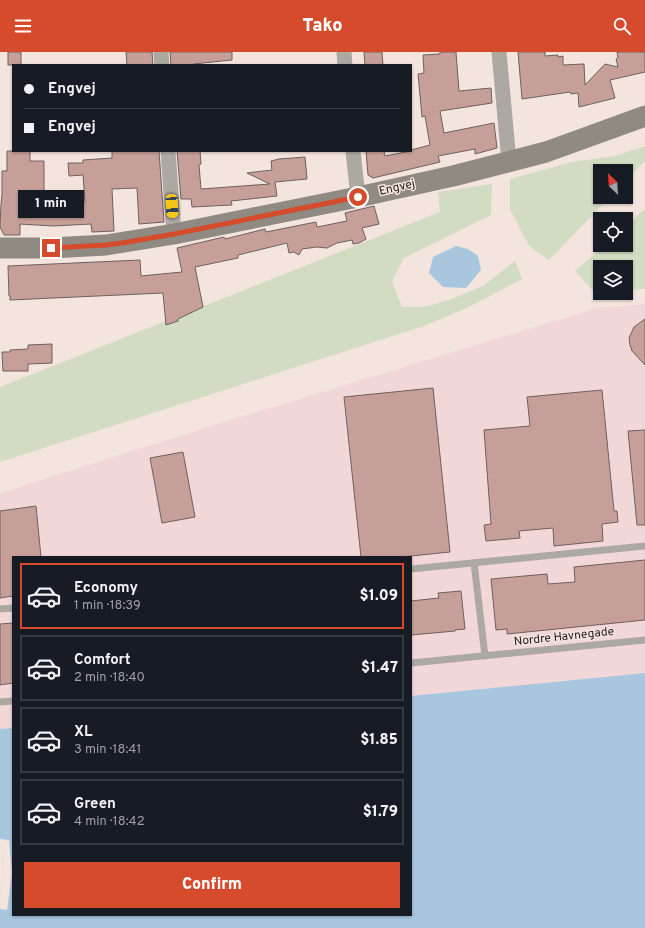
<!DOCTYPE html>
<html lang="en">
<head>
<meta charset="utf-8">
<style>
  :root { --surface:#171b24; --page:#242831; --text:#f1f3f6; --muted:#9ea1a6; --line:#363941; --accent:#d54b2b }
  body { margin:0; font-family:Overpass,sans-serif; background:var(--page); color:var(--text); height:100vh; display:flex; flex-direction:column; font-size:15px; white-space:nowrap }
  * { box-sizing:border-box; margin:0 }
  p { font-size:13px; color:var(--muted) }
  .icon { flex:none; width:22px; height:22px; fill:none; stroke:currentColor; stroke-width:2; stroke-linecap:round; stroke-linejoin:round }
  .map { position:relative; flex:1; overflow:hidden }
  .drawer { position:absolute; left:12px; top:504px; width:400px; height:360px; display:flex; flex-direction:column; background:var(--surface); border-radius:0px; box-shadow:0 1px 3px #0004 }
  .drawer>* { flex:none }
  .hud { position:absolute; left:12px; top:12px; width:400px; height:88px; border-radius:0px; box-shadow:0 1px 3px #0004; display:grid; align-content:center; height:88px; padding:0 12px; background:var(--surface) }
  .needle { width:26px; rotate:335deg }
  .controls { position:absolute; left:593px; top:112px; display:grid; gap:8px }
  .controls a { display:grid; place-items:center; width:40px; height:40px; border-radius:0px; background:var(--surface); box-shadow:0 1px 3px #0004; font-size:20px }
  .end { position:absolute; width:18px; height:18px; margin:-9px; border:5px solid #d54b2b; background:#fff; box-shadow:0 0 0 2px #fff }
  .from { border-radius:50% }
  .bubble { position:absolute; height:28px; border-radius:0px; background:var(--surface); box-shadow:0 1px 3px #0004; font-size:13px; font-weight:800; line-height:28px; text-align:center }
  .car { position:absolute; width:12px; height:24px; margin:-12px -6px; border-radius:5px; box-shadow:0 0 3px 1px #0007; background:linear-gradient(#f5c518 24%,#345 0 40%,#f5c518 0 76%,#345 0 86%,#f5c518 0) }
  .hud b { display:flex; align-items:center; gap:14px; height:38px; font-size:15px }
  .hud b+b { border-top:1px solid var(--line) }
  .hud i { width:10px; height:10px; background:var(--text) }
  ul { padding:7px 0 0; list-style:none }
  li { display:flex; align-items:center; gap:12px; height:66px; margin:0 8px 6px; padding:0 4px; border:2px solid var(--line); border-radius:0px }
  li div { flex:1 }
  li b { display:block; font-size:15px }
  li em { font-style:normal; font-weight:800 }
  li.on { border-color:var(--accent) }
  li>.icon { width:36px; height:36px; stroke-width:1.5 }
  .primary-button { display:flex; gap:8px; margin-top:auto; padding:8px 12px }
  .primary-button a { flex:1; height:46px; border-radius:0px; background:var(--accent); color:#fff; font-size:16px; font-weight:800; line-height:46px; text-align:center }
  header { display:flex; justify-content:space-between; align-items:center; height:52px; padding:0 12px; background:var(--accent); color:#fff; font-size:18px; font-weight:800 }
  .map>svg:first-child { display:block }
  .industrial { fill:#f2d7d8 }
  .green { fill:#d1dcc2 }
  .water { fill:#a9c6df }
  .pier { fill:#f4e4de }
  .building { fill:#c6a098; stroke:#6f605d }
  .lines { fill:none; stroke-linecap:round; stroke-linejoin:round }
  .lane { stroke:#aca9a3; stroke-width:7 }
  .street { stroke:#aca9a3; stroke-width:15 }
  .secondary { stroke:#8f8a82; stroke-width:21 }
  .route { stroke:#d54b2b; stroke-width:5 }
  .labels { text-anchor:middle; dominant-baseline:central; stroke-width:3; stroke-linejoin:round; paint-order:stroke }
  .street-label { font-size:12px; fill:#1f1917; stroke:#f4e4de }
</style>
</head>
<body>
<header><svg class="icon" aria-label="menu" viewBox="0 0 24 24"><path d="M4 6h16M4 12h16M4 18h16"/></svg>Tako<svg class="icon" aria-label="search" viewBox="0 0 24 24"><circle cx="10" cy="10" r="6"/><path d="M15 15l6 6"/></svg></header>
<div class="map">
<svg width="645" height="876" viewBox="0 0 645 876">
  <rect width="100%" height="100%" fill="#f4e4de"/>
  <polygon class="industrial" points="645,252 645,621 411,644 411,505 13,505 13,676 0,677 0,441 204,376 597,256"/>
  <g class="green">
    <polygon points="645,94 645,109 626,128 626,119 600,119 600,145 610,145 549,208 529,194 510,157 510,127 572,110 615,104"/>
    <polygon points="492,132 491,163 404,206 392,229 402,255 424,255 449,248 483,234 515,209 522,227 469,255 424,274 0,410 0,335 440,160 438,140"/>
    <polygon points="645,157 645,237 626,238 626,215 600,215 600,240 595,241 575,219 605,193 626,193 626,174"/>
  </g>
  <g class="water">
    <polygon points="456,194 468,197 478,204 481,218 466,236 443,235 429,221 433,205"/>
    <polygon points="645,621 645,876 0,876 0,843 4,818 3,794 0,793 0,677 13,676 13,863 411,863 411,644"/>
  </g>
  <polygon class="pier" points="0,787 9,788 12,821 7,858 0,857 0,843 4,818 3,794 0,793"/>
  <g class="building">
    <rect x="8" y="0" width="13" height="13"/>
    <polygon points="126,0 152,0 153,13 127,13"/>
    <polygon points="170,0 232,0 232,8 193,12 193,13 171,13"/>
    <polygon points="364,0 382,0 383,13 365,13"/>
    <polygon points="440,0 456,0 459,39 491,36 492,51 440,59 444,81 494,71 497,96 475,102 475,97 438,104 440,110 373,126 368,123 366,99 384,99 385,104 411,99 411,98 430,93 425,64 422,65 418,22 424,21 423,3 440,2"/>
    <polygon points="518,0 545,0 545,4 558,3 558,5 563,4 563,13 584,12 585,33 605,12 618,15 616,7 618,6 617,0 645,0 645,20 610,28 615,46 579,55 578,41 571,42 570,40 522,47"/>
    <polygon points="7,99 30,99 30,109 44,109 44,152 85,150 83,123 69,124 68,111 83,111 83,108 112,106 112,99 159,99 164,170 139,172 137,136 112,137 114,179 92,180 91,172 53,174 20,172 20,183 4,183 0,175 1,152 2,143 2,119 7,119"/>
    <polygon points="177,99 200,99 201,112 199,113 201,137 270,132 247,121 272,118 271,109 279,107 305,105 307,127 275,130 277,144 231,149 232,153 192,155 191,147 181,147"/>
    <polygon points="374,154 379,172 362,176 366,187 359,191 353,192 352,188 337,191 327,196 317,195 302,197 299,203 294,200 289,201 287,191 238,203 238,206 195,215 203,255 178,267 178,269 166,273 163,241 10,248 10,244 9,244 8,214 140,208 141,224 182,220 177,196 224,185 225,187 265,177 266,180 316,170 317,175 347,169 345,161"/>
    <polygon points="645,267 645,313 632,299 630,293 629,286 634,275"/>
    <polygon points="52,292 52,311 28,312 28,319 3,319 2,300 10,300 10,298 28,297 28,293"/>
    <polygon points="433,336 450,500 401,505 361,505 344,345"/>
    <polygon points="602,338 614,459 617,459 618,470 602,472 603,489 554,494 553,476 519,479 520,486 486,489 484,473 491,472 484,378 530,374 527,345"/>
    <polygon points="645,378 645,473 637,473 628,379"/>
    <polygon points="183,400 195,465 162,471 150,406"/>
    <polygon points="36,454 41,505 13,505 13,544 0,546 0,459"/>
    <polygon points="645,508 645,568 507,582 507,577 496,578 491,527 547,522 548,532 575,530 574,515"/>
    <polygon points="461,539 465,577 455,578 455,579 411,583 411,549 439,546 438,541"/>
    <polygon points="13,571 13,631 0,633 0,572"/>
  </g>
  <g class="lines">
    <g class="lane">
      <polyline points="474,511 485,604"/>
      <polyline points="411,517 645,494"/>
      <polyline points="0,557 13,556"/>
      <polyline points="411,611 645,588"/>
      <polyline points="0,650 13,649"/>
    </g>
    <g class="street">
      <polyline points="161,0 162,13"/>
      <polyline points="344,0 345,13"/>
      <polyline points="499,0 509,110"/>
      <polyline points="168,99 174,182"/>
      <polyline points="353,99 358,145"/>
    </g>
    <polyline class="secondary" points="0,196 51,196 106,193 174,182 358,145 453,124 546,100 645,64"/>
  </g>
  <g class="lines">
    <polyline class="route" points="51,196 106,193 122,191 174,182 358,145"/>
  </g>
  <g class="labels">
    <g class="street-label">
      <text transform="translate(397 136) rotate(-13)">Engvej</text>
      <text transform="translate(564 585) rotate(-6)">Nordre Havnegade</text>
    </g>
  </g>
</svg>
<div class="controls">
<a><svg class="needle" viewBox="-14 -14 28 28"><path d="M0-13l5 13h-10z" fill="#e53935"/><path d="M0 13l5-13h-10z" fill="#9ea1a6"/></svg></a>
<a><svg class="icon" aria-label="locate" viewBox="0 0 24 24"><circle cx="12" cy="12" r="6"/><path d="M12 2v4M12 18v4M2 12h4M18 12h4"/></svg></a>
<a><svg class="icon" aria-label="layers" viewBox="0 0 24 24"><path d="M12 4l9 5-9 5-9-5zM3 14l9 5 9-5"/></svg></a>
</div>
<i class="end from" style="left:358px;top:145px"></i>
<i class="end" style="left:51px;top:196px"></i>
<div class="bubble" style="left:18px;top:138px;width:66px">1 min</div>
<i class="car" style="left:172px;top:154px;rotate:176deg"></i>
<div class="hud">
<b><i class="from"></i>Engvej</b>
<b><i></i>Engvej</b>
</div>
<section class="drawer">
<ul>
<li class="on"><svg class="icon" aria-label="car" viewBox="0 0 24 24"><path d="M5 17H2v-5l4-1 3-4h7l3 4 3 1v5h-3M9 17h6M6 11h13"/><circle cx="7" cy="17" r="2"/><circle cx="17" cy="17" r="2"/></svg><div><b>Economy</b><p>1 min · 18:39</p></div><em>$1.09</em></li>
<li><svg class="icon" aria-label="car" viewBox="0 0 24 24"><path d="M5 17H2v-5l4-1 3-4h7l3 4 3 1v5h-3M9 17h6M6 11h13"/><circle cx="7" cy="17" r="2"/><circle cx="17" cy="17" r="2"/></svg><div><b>Comfort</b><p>2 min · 18:40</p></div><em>$1.47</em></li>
<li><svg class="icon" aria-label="car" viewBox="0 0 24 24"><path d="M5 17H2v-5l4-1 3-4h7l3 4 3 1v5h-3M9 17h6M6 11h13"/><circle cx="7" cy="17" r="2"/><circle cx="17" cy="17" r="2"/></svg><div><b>XL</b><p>3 min · 18:41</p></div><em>$1.85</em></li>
<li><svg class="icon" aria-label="car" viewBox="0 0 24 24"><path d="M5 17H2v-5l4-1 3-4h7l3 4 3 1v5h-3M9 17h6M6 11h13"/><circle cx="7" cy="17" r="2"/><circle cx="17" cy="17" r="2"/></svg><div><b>Green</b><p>4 min · 18:42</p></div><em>$1.79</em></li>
</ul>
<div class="primary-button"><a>Confirm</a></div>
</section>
</div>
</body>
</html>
